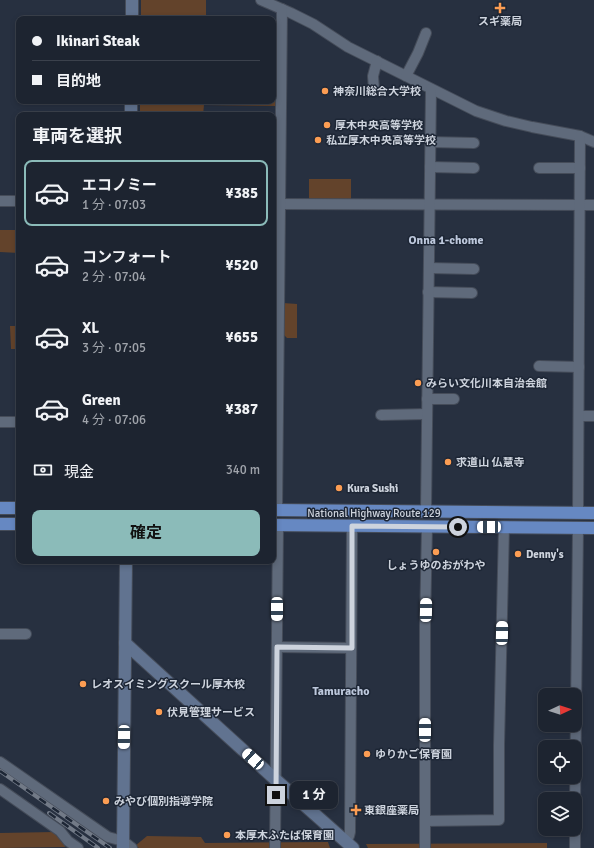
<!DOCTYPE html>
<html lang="ja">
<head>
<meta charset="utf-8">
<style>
  :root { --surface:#1d2430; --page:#252c38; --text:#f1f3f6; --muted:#a0a4ab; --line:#3b414c; --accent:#8bbbb9 }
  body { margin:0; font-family:Signika,"Noto Sans JP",sans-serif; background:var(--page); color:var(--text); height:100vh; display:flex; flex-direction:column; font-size:15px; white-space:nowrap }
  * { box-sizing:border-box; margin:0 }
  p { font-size:13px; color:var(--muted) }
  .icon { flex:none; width:22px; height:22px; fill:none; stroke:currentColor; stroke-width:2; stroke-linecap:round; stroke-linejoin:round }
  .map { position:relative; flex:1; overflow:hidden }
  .drawer { position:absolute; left:16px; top:112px; width:260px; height:452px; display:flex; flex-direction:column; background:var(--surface); border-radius:8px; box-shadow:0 2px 6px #0003,0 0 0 1px var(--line) }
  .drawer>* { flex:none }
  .hud { position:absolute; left:16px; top:16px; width:260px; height:88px; border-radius:8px; box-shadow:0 2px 6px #0003,0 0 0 1px var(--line); display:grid; align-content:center; height:88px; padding:0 16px; background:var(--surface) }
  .needle { width:26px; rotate:86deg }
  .fabs { position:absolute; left:538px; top:688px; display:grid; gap:8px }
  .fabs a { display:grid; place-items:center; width:44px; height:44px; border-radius:8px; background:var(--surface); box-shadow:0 2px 6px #0003,0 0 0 1px var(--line); font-size:20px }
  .end { position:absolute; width:18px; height:18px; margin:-9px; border:5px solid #cdd3dd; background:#111; box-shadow:0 0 0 2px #111 }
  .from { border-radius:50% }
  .bubble { position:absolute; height:28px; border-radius:8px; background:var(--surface); box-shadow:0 2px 6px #0003,0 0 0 1px var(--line); font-size:13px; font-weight:700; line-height:28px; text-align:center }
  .car { position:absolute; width:12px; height:24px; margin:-12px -6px; border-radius:5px; box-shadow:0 0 3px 1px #0007; background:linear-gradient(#fff 24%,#345 0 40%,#fff 0 76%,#345 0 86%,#fff 0) }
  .hud b { display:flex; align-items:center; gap:14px; height:38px; font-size:15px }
  .hud b+b { border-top:1px solid var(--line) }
  .hud i { width:10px; height:10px; background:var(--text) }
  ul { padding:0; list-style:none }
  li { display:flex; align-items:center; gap:12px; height:66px; margin:0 8px 6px; padding:0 8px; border:2px solid transparent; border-radius:8px }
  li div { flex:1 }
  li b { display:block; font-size:15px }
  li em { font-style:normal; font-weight:700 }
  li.active { border-color:var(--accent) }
  li>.icon { width:36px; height:36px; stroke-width:1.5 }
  h2 { padding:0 16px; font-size:18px; line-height:48px }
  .pay { display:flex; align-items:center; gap:10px; height:44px; padding:0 16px; font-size:15px }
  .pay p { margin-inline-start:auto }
  .cta { display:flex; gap:8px; margin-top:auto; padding:8px 16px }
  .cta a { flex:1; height:46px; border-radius:8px; background:var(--accent); color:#111; font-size:16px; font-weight:700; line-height:46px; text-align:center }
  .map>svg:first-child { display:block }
  .green { fill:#63432b }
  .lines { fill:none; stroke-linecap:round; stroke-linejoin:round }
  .street-casing { stroke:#454c59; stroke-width:12 }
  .secondary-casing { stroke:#454c59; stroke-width:14 }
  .highway-casing { stroke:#454c59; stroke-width:14 }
  .street { stroke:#5f6a7b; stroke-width:10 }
  .secondary { stroke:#617390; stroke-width:12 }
  .highway { stroke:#6688c2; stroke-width:12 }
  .rail-casing { stroke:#727a87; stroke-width:4 }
  .rail { stroke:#1d2635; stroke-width:2.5; stroke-dasharray:8; stroke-linecap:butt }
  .route { stroke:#cdd3dd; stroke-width:5 }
  .poi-dot { fill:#fc9d53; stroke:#1d2635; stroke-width:1.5 }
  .labels { text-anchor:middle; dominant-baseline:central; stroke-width:3; stroke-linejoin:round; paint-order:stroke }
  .poi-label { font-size:11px; font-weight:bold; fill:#cdd3dd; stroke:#1d2635; text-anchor:start }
  .street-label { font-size:11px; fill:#cdd3dd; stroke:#1d2635 }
  .neighbourhood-label { font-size:12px; font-weight:bold; fill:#bdc8dc; stroke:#1d2635 }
</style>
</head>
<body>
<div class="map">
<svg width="594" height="848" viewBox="0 0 594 848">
  <rect width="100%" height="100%" fill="#273040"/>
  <g class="green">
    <rect x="141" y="0" width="65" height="19"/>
    <polygon points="273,79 277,79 277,106 204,105 203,115 140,115 140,101 273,101"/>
    <rect x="309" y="179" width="42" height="21"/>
    <polygon points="0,230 19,230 19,253 0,252"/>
    <polygon points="283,303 297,304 297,338 287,338 284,335"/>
    <polygon points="10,326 19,326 19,349 11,349"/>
    <polygon points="54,832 64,840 65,847 0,848 0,833"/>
    <polygon points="147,836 201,837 205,843 328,842 330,848 139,848 135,846"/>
    <polygon points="547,843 547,848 368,848 366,844"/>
  </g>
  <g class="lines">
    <g class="street-casing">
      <g id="street">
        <polyline points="261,0 291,13 313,24 348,47 476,111 506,121 532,127 580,136 594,142"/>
        <polyline points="406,76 418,53 426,33"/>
        <polyline points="374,90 373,76 377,61"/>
        <polyline points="430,142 474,143"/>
        <polyline points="430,167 474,168"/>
        <polyline points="539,168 580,168"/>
        <polyline points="0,201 19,201"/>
        <polyline points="274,204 594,205"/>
        <polyline points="429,268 474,269"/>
        <polyline points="428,292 472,293"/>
        <polyline points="539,366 579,367"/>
        <polyline points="427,399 454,399"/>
        <polyline points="381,415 427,414"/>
        <polyline points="579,416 594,416"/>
        <polyline points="0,422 19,422"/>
        <polyline points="277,510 282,9"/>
        <polyline points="426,511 431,89"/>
        <polyline points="578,513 580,136"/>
        <polyline points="0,634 26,634"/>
        <polyline points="277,647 351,648"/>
        <polyline points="0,762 108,837 123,841 132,848"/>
        <polyline points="0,789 60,831 68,841 78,848"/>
        <polyline points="575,804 578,528"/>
        <polyline points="425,821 499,820 499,745 504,527"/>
        <polyline points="343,840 349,836 350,832 352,526"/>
        <polyline points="275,848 278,525"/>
        <polyline points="425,848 425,625 427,527"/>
        <polyline points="575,848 575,829"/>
      </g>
    </g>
    <g class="secondary-casing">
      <g id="secondary">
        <polyline points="132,19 132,0"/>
        <polyline points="131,115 131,101"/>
        <polyline points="125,643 276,780 353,848"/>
        <polyline points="123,848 126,561"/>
      </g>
    </g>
    <g class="highway-casing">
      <g id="highway">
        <polyline points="0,508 19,508"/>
        <polyline points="273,510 594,513"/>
        <polyline points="0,524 19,524"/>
        <polyline points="273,525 594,528"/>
      </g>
    </g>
    <use href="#street" class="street"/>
    <use href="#secondary" class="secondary"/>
    <use href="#highway" class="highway"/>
    <g class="rail-casing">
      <g id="rail">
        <polyline points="0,771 110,848"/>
        <polyline points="49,813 98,848"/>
      </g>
    </g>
    <use href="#rail" class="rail"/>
  </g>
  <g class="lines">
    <polyline class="route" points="276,795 277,647 352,648 352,526 458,527"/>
  </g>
  <g class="poi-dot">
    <path d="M498 2h4v4h4v4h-4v4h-4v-4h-4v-4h4z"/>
    <circle cx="325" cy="91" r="4"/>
    <circle cx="327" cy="125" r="4"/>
    <circle cx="318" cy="140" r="4"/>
    <circle cx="418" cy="383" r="4"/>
    <circle cx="448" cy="462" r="4"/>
    <circle cx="339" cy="488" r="4"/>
    <circle cx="436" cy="552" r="4"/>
    <circle cx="518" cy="554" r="4"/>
    <circle cx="83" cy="684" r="4"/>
    <circle cx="159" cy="712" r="4"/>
    <circle cx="367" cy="754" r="4"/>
    <circle cx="106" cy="801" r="4"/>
    <path d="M354 804h4v4h4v4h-4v4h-4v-4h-4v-4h4z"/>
    <circle cx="227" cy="835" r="4"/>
  </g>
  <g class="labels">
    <g class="poi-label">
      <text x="500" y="21" text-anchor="middle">スギ薬局</text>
      <text x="333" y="91">神奈川総合大学校</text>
      <text x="335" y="125">厚木中央高等学校</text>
      <text x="326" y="140">私立厚木中央高等学校</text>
      <text x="426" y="383">みらい文化川本自治会館</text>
      <text x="456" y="462">求道山 仏慧寺</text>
      <text x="347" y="488">Kura Sushi</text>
      <text x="526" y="554">Denny's</text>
      <text x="436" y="565" text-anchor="middle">しょうゆのおがわや</text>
      <text x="91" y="684">レオスイミングスクール厚木校</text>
      <text x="167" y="712">伏見管理サービス</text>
      <text x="375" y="754">ゆりかご保育園</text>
      <text x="114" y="801">みやび個別指導学院</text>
      <text x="364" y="810">東銀座薬局</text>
      <text x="235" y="835">本厚木ふたば保育園</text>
    </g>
    <g class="street-label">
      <text x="374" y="513">National Highway Route 129</text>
    </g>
    <g class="neighbourhood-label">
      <text x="446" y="240">Onna 1-chome</text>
      <text x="341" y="691">Tamuracho</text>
    </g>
  </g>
</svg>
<div class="fabs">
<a><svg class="needle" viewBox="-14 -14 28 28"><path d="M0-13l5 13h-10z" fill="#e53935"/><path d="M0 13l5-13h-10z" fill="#a0a4ab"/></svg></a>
<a><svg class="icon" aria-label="locate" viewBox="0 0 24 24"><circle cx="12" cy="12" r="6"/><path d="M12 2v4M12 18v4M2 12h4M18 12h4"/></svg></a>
<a><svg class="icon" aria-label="layers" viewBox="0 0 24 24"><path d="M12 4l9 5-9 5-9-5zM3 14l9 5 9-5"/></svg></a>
</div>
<i class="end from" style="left:458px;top:527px"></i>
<i class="end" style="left:276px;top:795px"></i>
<div class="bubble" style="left:290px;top:781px;width:48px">1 分</div>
<i class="car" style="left:489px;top:527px;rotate:270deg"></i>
<i class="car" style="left:277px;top:609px;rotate:180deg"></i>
<i class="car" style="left:426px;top:610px;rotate:1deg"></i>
<i class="car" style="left:502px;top:633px;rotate:1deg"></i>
<i class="car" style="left:425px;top:730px;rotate:0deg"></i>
<i class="car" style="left:124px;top:737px;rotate:181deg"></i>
<i class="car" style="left:253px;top:759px;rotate:312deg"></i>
<div class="hud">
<b><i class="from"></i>Ikinari Steak</b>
<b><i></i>目的地</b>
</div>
<section class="drawer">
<h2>車両を選択</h2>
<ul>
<li class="active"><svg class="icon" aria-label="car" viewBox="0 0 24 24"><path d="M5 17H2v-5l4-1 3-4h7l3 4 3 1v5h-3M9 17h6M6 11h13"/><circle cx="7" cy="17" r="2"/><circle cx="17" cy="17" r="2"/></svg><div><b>エコノミー</b><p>1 分 · 07:03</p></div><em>¥385</em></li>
<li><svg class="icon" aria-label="car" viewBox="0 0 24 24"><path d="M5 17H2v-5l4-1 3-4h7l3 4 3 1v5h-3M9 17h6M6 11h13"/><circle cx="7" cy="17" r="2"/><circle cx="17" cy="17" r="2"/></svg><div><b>コンフォート</b><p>2 分 · 07:04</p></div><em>¥520</em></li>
<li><svg class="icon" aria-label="car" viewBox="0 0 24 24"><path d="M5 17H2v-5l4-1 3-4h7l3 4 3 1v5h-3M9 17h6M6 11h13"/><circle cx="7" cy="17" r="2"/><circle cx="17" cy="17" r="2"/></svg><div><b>XL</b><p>3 分 · 07:05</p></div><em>¥655</em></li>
<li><svg class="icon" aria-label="car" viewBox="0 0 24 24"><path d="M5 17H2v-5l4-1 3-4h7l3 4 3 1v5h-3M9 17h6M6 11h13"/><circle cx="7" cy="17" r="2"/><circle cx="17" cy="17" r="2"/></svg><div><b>Green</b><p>4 分 · 07:06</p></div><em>¥387</em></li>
</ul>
<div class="pay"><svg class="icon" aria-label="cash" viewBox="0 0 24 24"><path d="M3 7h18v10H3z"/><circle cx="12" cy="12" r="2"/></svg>現金<p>340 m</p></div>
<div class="cta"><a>確定</a></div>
</section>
</div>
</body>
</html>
